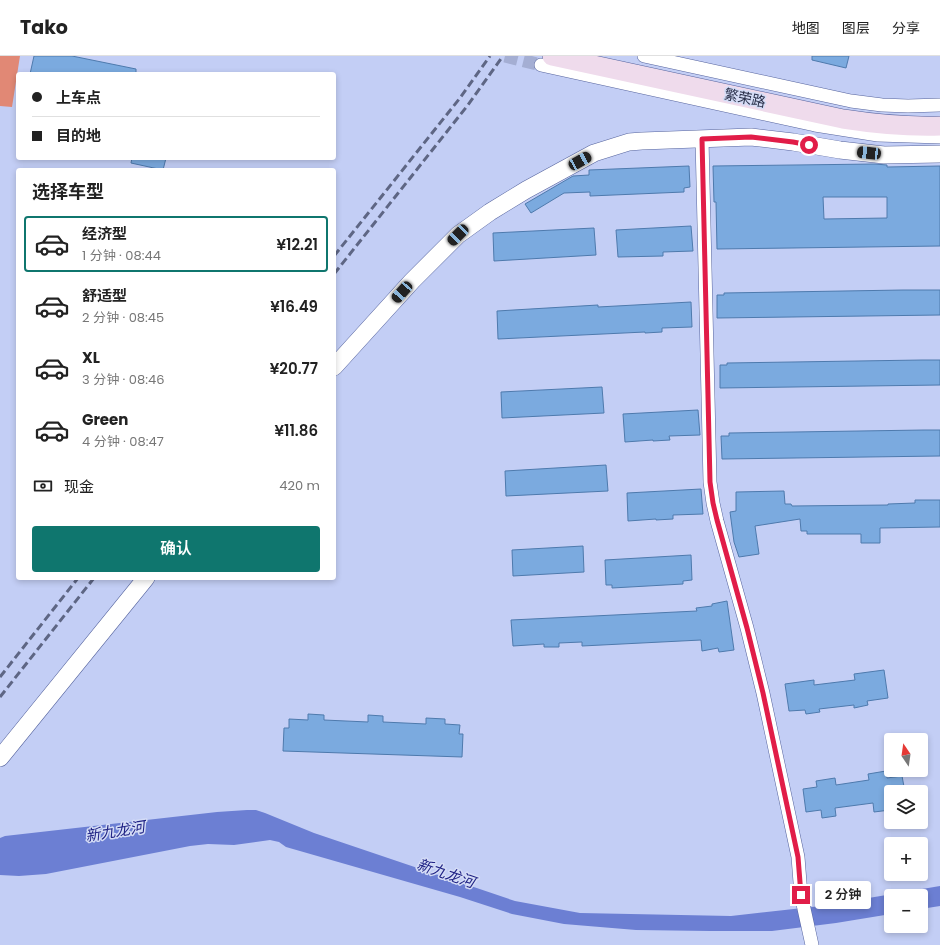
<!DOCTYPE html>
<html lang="zh">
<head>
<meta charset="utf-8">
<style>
  :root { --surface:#fff; --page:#f2f2f2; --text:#222; --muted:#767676; --line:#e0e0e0; --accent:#0f766e }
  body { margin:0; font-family:Poppins,"Noto Sans SC",sans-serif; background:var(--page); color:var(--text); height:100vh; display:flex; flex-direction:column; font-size:15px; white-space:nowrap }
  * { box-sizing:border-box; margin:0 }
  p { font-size:13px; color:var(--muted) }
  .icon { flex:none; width:22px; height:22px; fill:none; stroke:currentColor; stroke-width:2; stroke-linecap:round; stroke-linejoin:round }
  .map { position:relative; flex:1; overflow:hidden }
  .details { position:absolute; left:16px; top:112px; width:320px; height:412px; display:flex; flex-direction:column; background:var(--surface); border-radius:4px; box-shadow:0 2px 6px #0003 }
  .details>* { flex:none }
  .banner { position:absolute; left:16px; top:16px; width:320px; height:88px; border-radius:4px; box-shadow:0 2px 6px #0003; display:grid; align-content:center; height:88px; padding:0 16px; background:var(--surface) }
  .needle { width:26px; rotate:347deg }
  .tools { position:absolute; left:884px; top:677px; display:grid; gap:8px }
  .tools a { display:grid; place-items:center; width:44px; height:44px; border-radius:4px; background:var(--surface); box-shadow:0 2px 6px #0003; font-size:20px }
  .end { position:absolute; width:18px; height:18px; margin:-9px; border:5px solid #e11d48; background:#fff; box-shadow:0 0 0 2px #fff }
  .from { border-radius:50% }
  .bubble { position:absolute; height:28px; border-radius:4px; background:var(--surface); box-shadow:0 2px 6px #0003; font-size:13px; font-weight:600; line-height:28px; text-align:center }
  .car { position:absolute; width:12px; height:24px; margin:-12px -6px; border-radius:5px; box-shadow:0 0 3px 1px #0007; background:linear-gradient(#222 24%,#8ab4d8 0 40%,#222 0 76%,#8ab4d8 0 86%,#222 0) }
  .banner b { display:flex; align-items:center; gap:14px; height:38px; font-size:15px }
  .banner b+b { border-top:1px solid var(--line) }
  .banner i { width:10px; height:10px; background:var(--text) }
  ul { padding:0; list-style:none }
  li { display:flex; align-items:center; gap:12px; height:56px; margin:0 8px 6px; padding:0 8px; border:2px solid transparent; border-radius:4px }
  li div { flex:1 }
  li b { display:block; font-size:15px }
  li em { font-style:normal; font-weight:600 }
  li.current { border-color:var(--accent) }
  li>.icon { width:36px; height:36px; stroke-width:1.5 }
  h2 { padding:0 16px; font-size:18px; line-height:48px }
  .pay { display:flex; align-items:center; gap:10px; height:44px; padding:0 16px; font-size:15px }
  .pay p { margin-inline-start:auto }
  .button { display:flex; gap:8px; margin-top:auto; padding:8px 16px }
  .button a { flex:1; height:46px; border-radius:4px; background:var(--accent); color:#fff; font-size:16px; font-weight:600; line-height:46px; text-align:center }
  header { display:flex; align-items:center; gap:24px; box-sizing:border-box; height:56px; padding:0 20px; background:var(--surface); border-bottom:1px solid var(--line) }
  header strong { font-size:19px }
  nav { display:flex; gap:22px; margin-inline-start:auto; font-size:14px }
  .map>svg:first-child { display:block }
  .green { fill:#e18875 }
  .water { fill:#6c7fd3 }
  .building { fill:#7baadf; stroke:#4e7aad; fill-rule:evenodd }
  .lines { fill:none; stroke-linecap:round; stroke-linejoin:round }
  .minor-tunnel { stroke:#a4aed3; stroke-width:13; stroke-dasharray:13 6; stroke-linecap:butt }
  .minor-casing { stroke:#56649e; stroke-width:14 }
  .tertiary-casing { stroke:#56649e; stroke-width:18 }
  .secondary-casing { stroke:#56649e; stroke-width:20 }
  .minor { stroke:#fff; stroke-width:13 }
  .tertiary { stroke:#fff; stroke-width:17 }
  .secondary { stroke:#efdbec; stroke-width:19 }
  .rail { stroke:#5e6684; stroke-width:3; stroke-dasharray:8 4; stroke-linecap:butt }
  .route { stroke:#e11d48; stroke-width:5 }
  .labels { text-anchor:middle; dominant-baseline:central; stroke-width:3; stroke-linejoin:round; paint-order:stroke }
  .street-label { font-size:14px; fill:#292f49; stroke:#d4dcf6 }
  .water-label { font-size:15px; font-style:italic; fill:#202385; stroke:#d4dcf6 }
</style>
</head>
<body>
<header>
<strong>Tako</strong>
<nav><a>地图</a><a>图层</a><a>分享</a></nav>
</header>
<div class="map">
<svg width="940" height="889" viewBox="0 0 940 889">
  <rect width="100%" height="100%" fill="#c3cef5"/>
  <polygon class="green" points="0,0 20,0 12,51 0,50"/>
  <polygon class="water" points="247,754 256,754 265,757 314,777 515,845 580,857 731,860 821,850 940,830 940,850 921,853 921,840 891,840 891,858 836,867 772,875 710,875 636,874 564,868 512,858 460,841 286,791 279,786 270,784 234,789 208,788 190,790 46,818 19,820 0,819 0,782 5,780 217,756"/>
  <g class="building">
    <polygon points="34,0 72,0 136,13 136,18 30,18"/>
    <polygon points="812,0 849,0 846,12 812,4"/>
    <polygon points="132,102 166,102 163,114 131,107"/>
    <path d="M 875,108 L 887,109 L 887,111 L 940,110 L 940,190 L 717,193 L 716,146 L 714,146 L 713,110 ZM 823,141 L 887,141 L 887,162 L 824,163 Z"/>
    <polygon points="689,110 690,131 684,132 684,136 590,140 590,136 564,137 531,157 525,148 573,120 589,119 589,114"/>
    <polygon points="691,170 693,195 663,196 663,200 618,201 616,174"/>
    <polygon points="594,172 596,199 494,205 493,177"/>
    <polygon points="903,234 940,234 940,259 717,262 717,239 724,239 724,237"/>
    <polygon points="691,246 692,271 662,272 662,276 645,277 645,276 498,283 497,255 598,249 598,251"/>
    <polygon points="922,304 940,304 940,329 720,332 720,309 727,309 727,307"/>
    <polygon points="602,331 604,357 502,362 501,336"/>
    <polygon points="698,354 700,379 669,380 670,384 653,385 653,384 625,386 623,358"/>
    <polygon points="924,374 940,374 940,400 722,403 721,380 729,380 729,377"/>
    <polygon points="606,409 608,435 506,440 505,415"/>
    <polygon points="701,433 703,458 673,459 673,463 656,464 656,463 628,465 627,437"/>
    <polygon points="784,435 785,448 791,448 792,450 888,449 888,448 915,447 915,444 940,444 940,471 880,472 880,487 861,487 861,478 807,478 807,475 801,475 800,463 755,470 759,498 739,501 734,486 730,456 736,455 736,436"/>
    <polygon points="583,490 584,516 513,520 512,494"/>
    <polygon points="691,499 692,524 683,525 683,528 612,532 612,529 606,529 605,504"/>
    <polygon points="727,545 734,594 719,596 718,592 702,595 701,584 582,590 582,586 559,587 559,591 544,591 544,588 513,590 511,564 697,555 696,552 712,550 712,548"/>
    <polygon points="884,614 888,642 867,645 868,649 854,652 854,649 819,653 820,656 806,658 805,654 789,655 785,628 814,624 814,629 855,624 854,618"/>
    <polygon points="308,658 324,659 324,664 368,666 368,659 383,660 383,666 426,668 426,662 445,663 445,668 460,669 459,678 463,678 462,701 283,695 284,672 289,672 289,663 308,664"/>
    <polygon points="886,715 887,722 902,720 905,736 891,736 891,745 889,745 890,754 874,756 873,747 835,752 836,760 822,762 821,754 806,756 803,733 817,731 816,725 835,722 836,729 869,724 868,718"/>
  </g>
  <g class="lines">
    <polyline class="minor-tunnel" points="505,0 541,9"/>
    <g class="minor-casing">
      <g id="minor">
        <polyline points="644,0 851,45 882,49 908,50 940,49"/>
        <polyline points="541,9 815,69 878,79 940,81"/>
        <polyline points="702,83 710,426 713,447 717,465 747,572 763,637 798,801 801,839 812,889"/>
      </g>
    </g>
    <g class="tertiary-casing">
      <g id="tertiary">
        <polyline points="334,311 412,225 458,179 490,156 526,134 594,97 629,86 642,85 751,81 793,86 840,94 884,99 940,98"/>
        <polyline points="0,702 146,522"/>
      </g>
    </g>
    <g class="secondary-casing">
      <path id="secondary" d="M 552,0 L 843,63 C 875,68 907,71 940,70"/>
    </g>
    <use href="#minor" class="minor"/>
    <use href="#tertiary" class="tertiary"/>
    <use href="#secondary" class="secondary"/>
    <g class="rail">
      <polyline points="334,200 460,42 490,0"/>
      <polyline points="334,218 468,49 503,0"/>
      <polyline points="0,621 78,522"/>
      <polyline points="0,641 94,522"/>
    </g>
  </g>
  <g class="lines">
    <polyline class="route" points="801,839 798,801 763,637 747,572 717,464 713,447 710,426 702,83 751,81 793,86 809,89"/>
  </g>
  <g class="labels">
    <g class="street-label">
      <text transform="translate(745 42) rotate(12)">繁荣路</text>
    </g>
    <g class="water-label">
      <text transform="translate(115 775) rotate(-9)">新九龙河</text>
      <text transform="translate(446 817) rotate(19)">新九龙河</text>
    </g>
  </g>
</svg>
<div class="tools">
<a><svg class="needle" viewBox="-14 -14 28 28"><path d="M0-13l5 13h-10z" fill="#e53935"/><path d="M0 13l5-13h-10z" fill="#767676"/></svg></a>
<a><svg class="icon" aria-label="layers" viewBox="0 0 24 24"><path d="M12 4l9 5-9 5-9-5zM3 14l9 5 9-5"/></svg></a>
<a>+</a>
<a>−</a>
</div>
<i class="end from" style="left:809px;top:89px"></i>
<i class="end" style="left:801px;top:839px"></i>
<div class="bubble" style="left:815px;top:825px;width:56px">2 分钟</div>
<i class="car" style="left:869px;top:97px;rotate:276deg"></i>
<i class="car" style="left:580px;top:105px;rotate:61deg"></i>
<i class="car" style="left:458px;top:179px;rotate:225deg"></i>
<i class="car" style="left:402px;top:236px;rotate:222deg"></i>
<div class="banner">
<b><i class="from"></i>上车点</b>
<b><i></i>目的地</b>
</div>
<section class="details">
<h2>选择车型</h2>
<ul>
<li class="current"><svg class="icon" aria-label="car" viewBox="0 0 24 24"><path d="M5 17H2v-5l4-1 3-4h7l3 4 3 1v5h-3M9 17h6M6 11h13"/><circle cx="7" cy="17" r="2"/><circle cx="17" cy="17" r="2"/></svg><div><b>经济型</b><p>1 分钟 · 08:44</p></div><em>¥12.21</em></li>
<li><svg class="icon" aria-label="car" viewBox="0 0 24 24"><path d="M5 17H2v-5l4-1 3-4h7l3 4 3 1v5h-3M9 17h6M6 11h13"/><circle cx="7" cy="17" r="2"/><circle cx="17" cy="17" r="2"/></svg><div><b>舒适型</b><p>2 分钟 · 08:45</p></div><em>¥16.49</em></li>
<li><svg class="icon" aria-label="car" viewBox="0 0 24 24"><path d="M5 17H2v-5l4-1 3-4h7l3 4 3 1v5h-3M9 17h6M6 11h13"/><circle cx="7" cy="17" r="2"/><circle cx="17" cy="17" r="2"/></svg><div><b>XL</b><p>3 分钟 · 08:46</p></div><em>¥20.77</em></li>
<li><svg class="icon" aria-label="car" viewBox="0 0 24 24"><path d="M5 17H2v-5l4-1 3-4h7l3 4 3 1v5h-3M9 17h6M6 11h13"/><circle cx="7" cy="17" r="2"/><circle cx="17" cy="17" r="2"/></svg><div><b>Green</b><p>4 分钟 · 08:47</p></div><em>¥11.86</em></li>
</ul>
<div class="pay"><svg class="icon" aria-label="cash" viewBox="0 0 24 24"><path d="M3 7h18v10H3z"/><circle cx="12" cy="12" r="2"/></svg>现金<p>420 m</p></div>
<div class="button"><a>确认</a></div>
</section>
</div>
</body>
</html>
